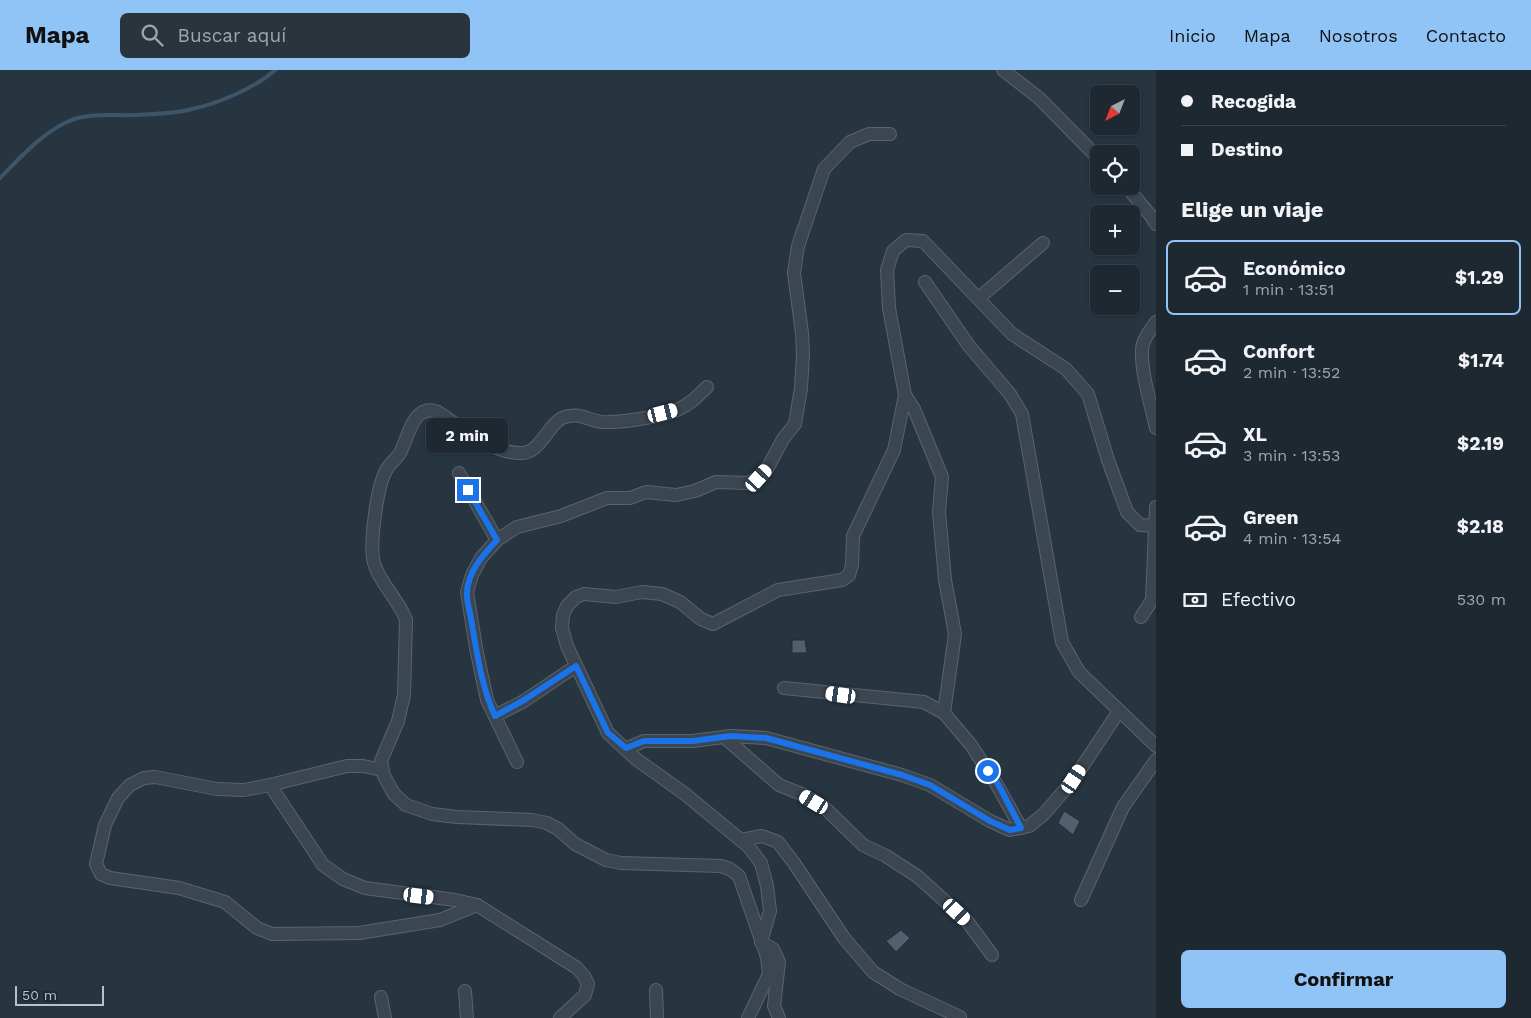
<!DOCTYPE html>
<html lang="es">
<head>
<meta charset="utf-8">
<style>
  :root { --surface:#1d2831; --page:#2a343d; --text:#f1f3f6; --muted:#a0a6ab; --line:#3b444d; --accent:#91c4f6 }
  body { margin:0; font-family:"Work Sans",sans-serif; background:var(--page); color:var(--text); height:100vh; display:flex; flex-direction:column; font-size:19px; white-space:nowrap }
  * { box-sizing:border-box; margin:0 }
  p { font-size:16px; color:var(--muted) }
  .icon { flex:none; width:28px; height:28px; fill:none; stroke:currentColor; stroke-width:2; stroke-linecap:round; stroke-linejoin:round }
  .map { position:relative; flex:1; overflow:hidden }
  .details { display:flex; flex-direction:column; background:var(--surface); width:375px }
  .details>* { flex:none }
  .guide { display:grid; align-content:center; height:110px; padding:0 25px; background:var(--surface) }
  .needle { width:32px; rotate:222deg }
  .buttons { position:absolute; left:1090px; top:15px; display:grid; gap:10px }
  .buttons a { display:grid; place-items:center; width:50px; height:50px; border-radius:8px; background:var(--surface); box-shadow:0 1px 4px #0004,0 0 0 1px var(--line); font-size:25px }
  .scale { position:absolute; left:15px; bottom:12px; width:89px; box-sizing:border-box; padding-left:5px; border:2px solid #b7c1cb; border-top:0; font-size:14px; line-height:18px; white-space:nowrap; color:#b7c1cb; -webkit-text-stroke:4px #1f2b36; paint-order:stroke }
  .end { position:absolute; width:22px; height:22px; margin:-11px; border:6px solid #1a73e8; background:#fff; box-shadow:0 0 0 2px #fff }
  .from { border-radius:50% }
  .bubble { position:absolute; height:35px; border-radius:8px; background:var(--surface); box-shadow:0 1px 4px #0004,0 0 0 1px var(--line); font-size:16px; font-weight:700; line-height:35px; text-align:center }
  .car { position:absolute; width:15px; height:30px; margin:-15px -8px; border-radius:6px; box-shadow:0 0 4px 1px #0007; background:linear-gradient(#fff 24%,#345 0 40%,#fff 0 76%,#345 0 86%,#fff 0) }
  .guide b { display:flex; align-items:center; gap:18px; height:48px; font-size:19px }
  .guide b+b { border-top:1px solid var(--line) }
  .guide i { width:12px; height:12px; background:var(--text) }
  ul { padding:0; list-style:none }
  li { display:flex; align-items:center; gap:15px; height:75px; margin:0 10px 8px; padding:0 15px; border:2px solid transparent; border-radius:8px }
  li div { flex:1 }
  li b { display:block; font-size:19px }
  li em { font-style:normal; font-weight:700 }
  li.current { border-color:var(--accent) }
  li>.icon { width:45px; height:45px; stroke-width:1.5 }
  h2 { padding:0 25px; font-size:22px; line-height:60px }
  .pay { display:flex; align-items:center; gap:12px; height:55px; padding:0 25px; font-size:19px }
  .pay p { margin-inline-start:auto }
  .cta { display:flex; gap:10px; margin-top:auto; padding:10px 25px }
  .cta a { flex:1; height:58px; border-radius:8px; background:var(--accent); color:#111; font-size:20px; font-weight:700; line-height:58px; text-align:center }
  header { display:flex; align-items:center; gap:30px; box-sizing:border-box; height:70px; padding:0 25px; background:var(--accent); color:#111 }
  header strong { font-size:24px }
  nav { display:flex; gap:28px; margin-inline-start:auto; font-size:18px }
  .search { width:350px; height:45px; background:var(--page); display:flex; align-items:center; gap:12px; box-sizing:border-box; padding:0 18px; border-radius:8px; color:var(--muted); font-size:19px }
  main { display:flex; flex:1; min-height:0 }
  .map>svg:first-child { display:block }
  .lines { fill:none; stroke-linecap:round; stroke-linejoin:round }
  .stream { stroke:#3d5569; stroke-width:4 }
  .building { fill:#52606e; stroke:#212d38 }
  .minor-casing { stroke:#59646e; stroke-width:14 }
  .minor { stroke:#3b4650; stroke-width:12 }
  .route { stroke:#1a73e8; stroke-width:6 }
</style>
</head>
<body>
<header>
<strong>Mapa</strong>
<div class="search"><svg class="icon" aria-label="search" viewBox="0 0 24 24"><circle cx="10" cy="10" r="6"/><path d="M15 15l6 6"/></svg>Buscar aquí</div>
<nav><a>Inicio</a><a>Mapa</a><a>Nosotros</a><a>Contacto</a></nav>
</header>
<main>
<div class="map">
<svg width="1156" height="948" viewBox="0 0 1156 948">
  <rect width="100%" height="100%" fill="#273541"/>
  <g class="lines">
    <path class="stream" d="M 0,108 C 20,88 41,64 67,52 C 87,42 113,46 135,45 C 154,44 174,44 192,39 C 217,34 257,17 275,0"/>
  </g>
  <g class="building">
    <polygon points="792,570 805,570 807,583 792,583"/>
    <polygon points="1064,741 1080,751 1073,765 1058,753"/>
    <polygon points="901,860 910,868 896,882 886,871"/>
  </g>
  <g class="lines">
    <g class="minor-casing">
      <g id="minor">
        <polyline points="1003,0 1039,28 1099,89"/>
        <polyline points="1126,116 1151,146 1156,154"/>
        <polyline points="925,212 969,276 1010,324 1022,344 1062,572 1079,602 1156,676"/>
        <polyline points="979,228 1043,173"/>
        <path d="M 1156,252 C 1151,259 1142,270 1142,280 C 1141,304 1151,334 1156,358"/>
        <path d="M 707,317 C 698,326 689,335 677,340 C 659,347 621,353 602,352 C 587,350 578,341 562,348 C 548,355 541,381 523,383 C 495,385 460,357 438,342 C 414,333 409,364 401,381 C 398,388 391,392 387,399 C 377,414 369,476 374,493 C 380,514 399,530 406,550 L 404,625 L 398,651 L 381,691 L 384,706 L 394,724 L 406,735 L 432,744 L 457,747 L 532,750 L 547,753 L 558,759 L 575,774 L 606,790 L 621,793 L 721,796 L 730,799 L 739,806 L 767,887 L 769,904 L 748,948"/>
        <polyline points="459,403 497,470"/>
        <polyline points="1141,547 1152,530 1156,437"/>
        <polyline points="784,618 924,632 944,643 971,675 997,715 1021,758"/>
        <polyline points="944,643 955,564 945,510 939,442 942,407 914,339 905,325 889,238 887,200 893,181 906,170 923,171 1012,264 1066,299 1088,324 1108,390 1127,442 1140,455 1156,456"/>
        <polyline points="495,646 524,631 576,596"/>
        <polyline points="724,667 779,715 804,725 825,738 863,775 886,786 917,806 967,851 992,885"/>
        <polyline points="625,679 644,671 693,671 731,666 766,668 902,705 930,715 990,751 1010,760 1029,756 1044,744 1074,709 1119,641"/>
        <polyline points="517,692 487,630 476,578 467,522 472,505 481,488 497,470 517,457 561,446 607,428 630,428 646,422 676,425 695,421 716,412 747,413 759,408 767,399 783,369 795,354 801,318 803,284 802,263 794,203 798,176 824,99 850,72 869,64 890,64"/>
        <polyline points="382,700 363,696 347,696 270,715 244,720 217,719 155,707 144,708 130,715 118,728 105,755 96,794 101,804 110,808 179,818 225,832 257,858 272,864 359,863 440,850 477,835"/>
        <polyline points="270,715 323,795 343,809 365,818 455,830 477,835 577,898 584,906 588,914 585,925 560,948"/>
        <polyline points="741,770 762,766 778,772 794,793 844,868 873,902 900,919 960,947"/>
        <polyline points="1081,830 1123,737 1156,690"/>
        <polyline points="761,872 770,841 767,816 761,793 748,776 685,724 636,689 608,663 567,576 562,558 563,545 567,536 576,527 584,524 616,527 642,522 662,524 680,532 701,549 713,554 778,520 842,510 849,505 852,495 853,466 894,380 905,325"/>
        <polyline points="761,872 773,879 779,892 774,936 779,948"/>
        <polyline points="656,920 657,948"/>
        <polyline points="465,921 467,948"/>
        <polyline points="381,927 385,948"/>
      </g>
    </g>
    <use href="#minor" class="minor"/>
  </g>
  <g class="lines">
    <path class="route" d="M 468,420 L 497,470 C 484,484 468,501 467,522 C 466,530 470,541 471,549 C 477,582 481,616 495,646 L 524,630 L 576,596 L 608,663 L 626,678 L 644,671 L 693,671 L 731,666 L 766,668 L 902,705 L 930,715 L 990,751 L 1010,760 L 1021,758 L 998,714 L 988,701"/>
  </g>
</svg>
<div class="buttons">
<a><svg class="needle" viewBox="-14 -14 28 28"><path d="M0-13l5 13h-10z" fill="#e53935"/><path d="M0 13l5-13h-10z" fill="#a0a6ab"/></svg></a>
<a><svg class="icon" aria-label="locate" viewBox="0 0 24 24"><circle cx="12" cy="12" r="6"/><path d="M12 2v4M12 18v4M2 12h4M18 12h4"/></svg></a>
<a>+</a>
<a>−</a>
</div>
<div class="scale">50 m</div>
<i class="end from" style="left:988px;top:701px"></i>
<i class="end" style="left:468px;top:420px"></i>
<div class="bubble" style="left:426px;top:348px;width:82px">2 min</div>
<i class="car" style="left:663px;top:343px;rotate:76deg"></i>
<i class="car" style="left:759px;top:408px;rotate:42deg"></i>
<i class="car" style="left:841px;top:625px;rotate:278deg"></i>
<i class="car" style="left:1074px;top:709px;rotate:33deg"></i>
<i class="car" style="left:814px;top:732px;rotate:301deg"></i>
<i class="car" style="left:419px;top:826px;rotate:97deg"></i>
<i class="car" style="left:957px;top:842px;rotate:133deg"></i>
</div>
<section class="details">
<div class="guide">
<b><i class="from"></i>Recogida</b>
<b><i></i>Destino</b>
</div>
<h2>Elige un viaje</h2>
<ul>
<li class="current"><svg class="icon" aria-label="car" viewBox="0 0 24 24"><path d="M5 17H2v-5l4-1 3-4h7l3 4 3 1v5h-3M9 17h6M6 11h13"/><circle cx="7" cy="17" r="2"/><circle cx="17" cy="17" r="2"/></svg><div><b>Económico</b><p>1 min · 13:51</p></div><em>$1.29</em></li>
<li><svg class="icon" aria-label="car" viewBox="0 0 24 24"><path d="M5 17H2v-5l4-1 3-4h7l3 4 3 1v5h-3M9 17h6M6 11h13"/><circle cx="7" cy="17" r="2"/><circle cx="17" cy="17" r="2"/></svg><div><b>Confort</b><p>2 min · 13:52</p></div><em>$1.74</em></li>
<li><svg class="icon" aria-label="car" viewBox="0 0 24 24"><path d="M5 17H2v-5l4-1 3-4h7l3 4 3 1v5h-3M9 17h6M6 11h13"/><circle cx="7" cy="17" r="2"/><circle cx="17" cy="17" r="2"/></svg><div><b>XL</b><p>3 min · 13:53</p></div><em>$2.19</em></li>
<li><svg class="icon" aria-label="car" viewBox="0 0 24 24"><path d="M5 17H2v-5l4-1 3-4h7l3 4 3 1v5h-3M9 17h6M6 11h13"/><circle cx="7" cy="17" r="2"/><circle cx="17" cy="17" r="2"/></svg><div><b>Green</b><p>4 min · 13:54</p></div><em>$2.18</em></li>
</ul>
<div class="pay"><svg class="icon" aria-label="cash" viewBox="0 0 24 24"><path d="M3 7h18v10H3z"/><circle cx="12" cy="12" r="2"/></svg>Efectivo<p>530 m</p></div>
<div class="cta"><a>Confirmar</a></div>
</section>
</main>
</body>
</html>
